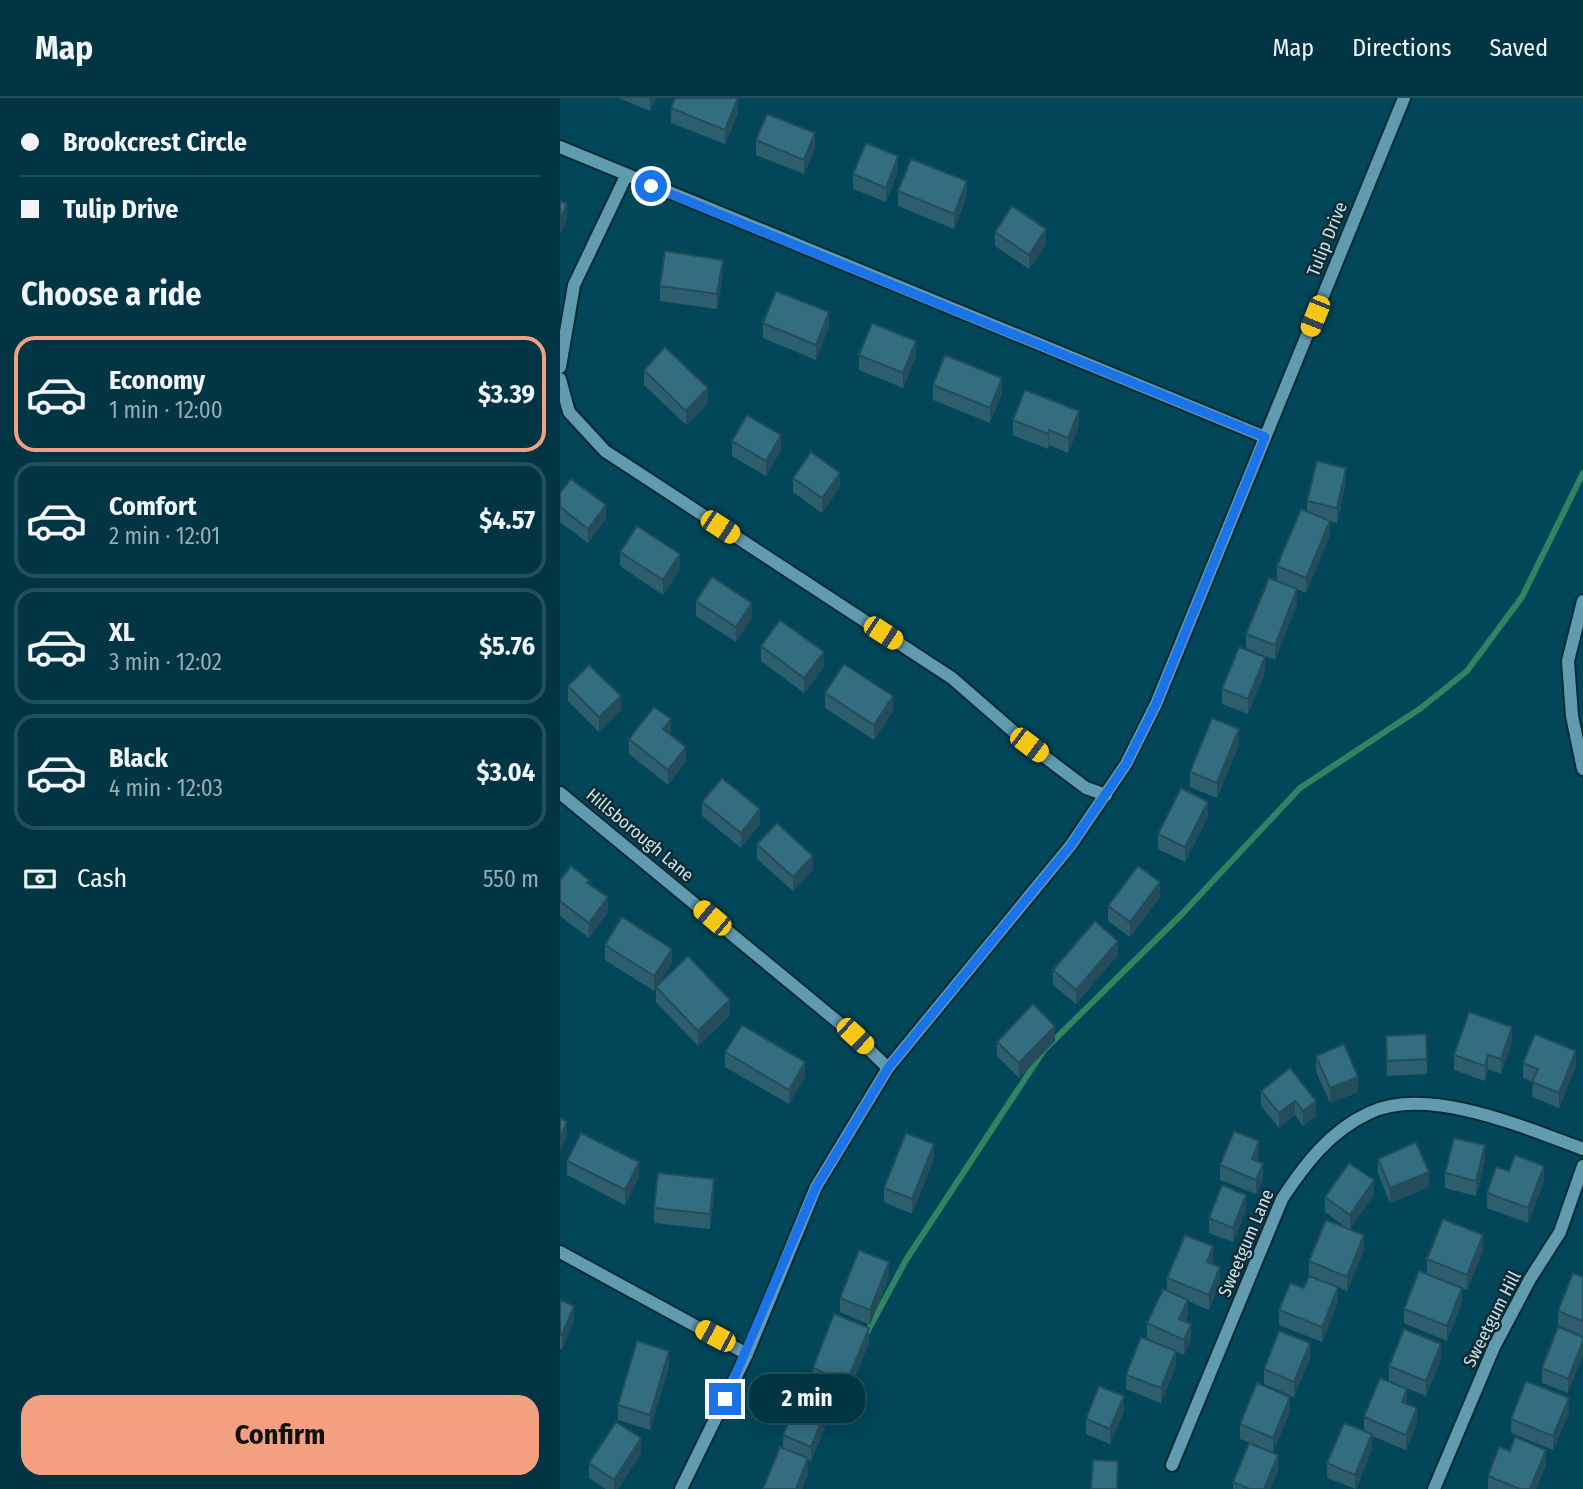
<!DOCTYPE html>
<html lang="en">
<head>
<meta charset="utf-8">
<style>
  :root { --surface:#013543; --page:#0b3d4a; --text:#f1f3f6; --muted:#96abb2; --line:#23505c; --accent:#f2a080 }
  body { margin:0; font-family:"Fira Sans Condensed",sans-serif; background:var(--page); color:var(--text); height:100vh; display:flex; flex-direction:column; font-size:26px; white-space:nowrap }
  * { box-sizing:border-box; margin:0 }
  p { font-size:23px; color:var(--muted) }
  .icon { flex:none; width:38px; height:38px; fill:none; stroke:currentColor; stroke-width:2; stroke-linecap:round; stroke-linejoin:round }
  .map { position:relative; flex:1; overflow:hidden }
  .drawer { display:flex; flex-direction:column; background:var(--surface); width:560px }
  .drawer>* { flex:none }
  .hud { display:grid; align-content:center; height:154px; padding:0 21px; background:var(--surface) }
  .end { position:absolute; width:32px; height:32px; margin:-16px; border:9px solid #1a73e8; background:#fff; box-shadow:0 0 0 4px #fff }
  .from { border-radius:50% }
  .bubble { position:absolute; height:49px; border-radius:21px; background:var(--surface); box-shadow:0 4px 18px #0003,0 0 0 2px var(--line); font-size:23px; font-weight:700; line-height:49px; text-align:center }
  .car { position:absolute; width:21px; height:42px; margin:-21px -10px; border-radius:9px; box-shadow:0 0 5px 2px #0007; background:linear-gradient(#f5c518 24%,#345 0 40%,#f5c518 0 76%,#345 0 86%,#f5c518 0) }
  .hud b { display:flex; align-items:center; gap:24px; height:66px; font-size:26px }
  .hud b+b { border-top:2px solid var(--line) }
  .hud i { width:18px; height:18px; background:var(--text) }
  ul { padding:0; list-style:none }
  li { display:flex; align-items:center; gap:21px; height:116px; margin:0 14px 10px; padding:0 7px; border:4px solid var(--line); border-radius:21px }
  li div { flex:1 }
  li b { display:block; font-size:26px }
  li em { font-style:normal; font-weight:700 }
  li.current { border-color:var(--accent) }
  li>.icon { width:63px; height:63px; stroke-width:1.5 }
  h2 { padding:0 21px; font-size:32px; line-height:84px }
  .pay { display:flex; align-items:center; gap:18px; height:77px; padding:0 21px; font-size:26px }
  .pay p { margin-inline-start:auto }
  .cta { display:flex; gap:14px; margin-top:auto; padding:14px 21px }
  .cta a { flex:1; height:80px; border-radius:21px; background:var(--accent); color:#111; font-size:28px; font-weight:700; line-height:80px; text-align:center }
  header { display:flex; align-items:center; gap:42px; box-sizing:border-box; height:98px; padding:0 35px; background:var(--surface); border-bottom:2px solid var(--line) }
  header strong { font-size:33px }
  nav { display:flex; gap:38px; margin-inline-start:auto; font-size:24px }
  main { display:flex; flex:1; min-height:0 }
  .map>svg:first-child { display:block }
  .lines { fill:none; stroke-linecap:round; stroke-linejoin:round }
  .stream { stroke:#318461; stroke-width:6 }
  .minor-casing { stroke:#0b2a34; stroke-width:16 }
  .minor { stroke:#619baf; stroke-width:12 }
  .wall { fill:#2c5e6e }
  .shaded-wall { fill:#244c5a }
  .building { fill:#336d80; stroke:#244c5a; stroke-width:2 }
  .route { stroke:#1a73e8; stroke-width:9 }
  .labels { text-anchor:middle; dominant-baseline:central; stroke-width:5; stroke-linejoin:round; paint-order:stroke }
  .street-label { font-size:18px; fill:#c7e3ee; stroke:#112a32 }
</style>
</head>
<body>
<header>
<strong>Map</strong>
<nav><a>Map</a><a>Directions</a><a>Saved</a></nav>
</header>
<main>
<section class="drawer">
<div class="hud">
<b><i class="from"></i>Brookcrest Circle</b>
<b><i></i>Tulip Drive</b>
</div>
<h2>Choose a ride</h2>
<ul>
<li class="current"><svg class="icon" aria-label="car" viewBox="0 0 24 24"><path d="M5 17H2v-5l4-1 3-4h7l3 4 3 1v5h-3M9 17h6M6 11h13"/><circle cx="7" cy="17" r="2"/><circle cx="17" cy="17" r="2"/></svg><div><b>Economy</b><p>1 min · 12:00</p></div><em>$3.39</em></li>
<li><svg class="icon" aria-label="car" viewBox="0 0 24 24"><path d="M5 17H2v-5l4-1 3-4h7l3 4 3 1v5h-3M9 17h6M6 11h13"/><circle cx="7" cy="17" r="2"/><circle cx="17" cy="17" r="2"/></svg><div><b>Comfort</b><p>2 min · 12:01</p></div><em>$4.57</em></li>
<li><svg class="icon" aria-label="car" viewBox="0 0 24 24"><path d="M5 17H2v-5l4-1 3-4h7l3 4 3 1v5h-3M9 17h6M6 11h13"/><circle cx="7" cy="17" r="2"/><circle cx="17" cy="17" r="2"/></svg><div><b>XL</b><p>3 min · 12:02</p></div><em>$5.76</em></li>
<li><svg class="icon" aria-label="car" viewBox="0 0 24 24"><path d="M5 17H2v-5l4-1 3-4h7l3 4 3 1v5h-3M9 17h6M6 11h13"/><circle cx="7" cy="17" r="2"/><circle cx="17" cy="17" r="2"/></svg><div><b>Black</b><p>4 min · 12:03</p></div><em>$3.04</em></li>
</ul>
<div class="pay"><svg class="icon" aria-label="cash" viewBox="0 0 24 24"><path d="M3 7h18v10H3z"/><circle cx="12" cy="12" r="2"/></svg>Cash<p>550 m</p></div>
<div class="cta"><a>Confirm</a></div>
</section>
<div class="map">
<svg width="1023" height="1391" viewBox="0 0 1023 1391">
  <rect width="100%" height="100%" fill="#014759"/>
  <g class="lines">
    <polyline class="stream" points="305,1238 346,1162 484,952 622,816 740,690 861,610 907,573 962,499 1023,375"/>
    <g class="minor-casing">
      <g id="minor">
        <polyline points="0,49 705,339"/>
        <polyline points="0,269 14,187 66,78"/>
        <polyline points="0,281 9,314 45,353 392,580 469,647 526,690 546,697"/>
        <polyline points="1023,503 1008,563 1012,618 1023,671"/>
        <polyline points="0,695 295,938 328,970"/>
        <polyline points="0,1154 187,1256"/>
        <path d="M 612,1367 L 722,1101 C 745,1066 770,1033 809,1015 C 868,987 966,1030 1023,1051"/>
        <polyline points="121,1391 187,1256 256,1089 328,970 511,747 566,666 596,606 844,0"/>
        <polyline points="874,1391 934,1249 970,1181 1000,1134 1023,1068"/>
      </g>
    </g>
    <use href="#minor" class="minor"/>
  </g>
  <g class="wall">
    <polygon points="59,0 96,0 90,13"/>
    <polygon points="111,10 178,15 165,46 111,25"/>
    <polygon points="196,42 255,50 244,76 196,57"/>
    <polygon points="338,73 326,104 293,91 293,76"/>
    <polygon points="338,93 407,98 394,131 338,108"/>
    <polygon points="435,134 486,146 469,171 435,148"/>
    <polygon points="163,177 157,211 100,203 100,188"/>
    <polygon points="203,225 269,229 256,262 203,240"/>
    <polygon points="299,257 356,258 343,290 299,272"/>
    <polygon points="84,272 148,305 126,327 84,287"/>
    <polygon points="373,287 442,295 430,325 373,302"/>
    <polygon points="453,322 519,328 508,355 489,347 488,351 453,337"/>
    <polygon points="172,343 221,352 206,378 172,358"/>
    <polygon points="233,380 280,389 262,415 233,394"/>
    <polygon points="786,384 777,425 770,423 770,437 746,495 717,483 717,468 747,414 747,403"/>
    <polygon points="0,395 46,421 28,445 0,424"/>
    <polygon points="60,454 120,471 103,497 60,468"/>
    <polygon points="136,503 192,520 176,544 136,518"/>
    <polygon points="737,506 715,562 686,550 686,536"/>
    <polygon points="201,548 264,569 244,595 201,563"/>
    <polygon points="705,574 688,616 662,606 662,591"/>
    <polygon points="8,588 61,612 39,634 8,603"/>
    <polygon points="265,595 333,613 314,642 265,610"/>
    <polygon points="111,636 126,663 108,687 69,656 69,641"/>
    <polygon points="679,646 657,700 630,689 630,674"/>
    <polygon points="142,704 200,726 181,750 142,718"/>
    <polygon points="648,718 625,764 598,751 598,736"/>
    <polygon points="197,746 253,772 233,793 197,761"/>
    <polygon points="0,783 29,786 48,814 29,840 0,818"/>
    <polygon points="600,799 570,839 548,823 548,808"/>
    <polygon points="45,847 112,865 98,887 170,917 138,948 96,904 96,890 94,893 45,862"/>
    <polygon points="558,857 516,906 493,887 493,872"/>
    <polygon points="826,938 867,961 867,976 827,978"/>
    <polygon points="495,943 459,980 437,958 437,944"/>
    <polygon points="952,944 941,976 928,971 925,983 894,972 894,957"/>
    <polygon points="165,954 245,979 229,1006 165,969"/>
    <polygon points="756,958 798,994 770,1005 756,973"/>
    <polygon points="963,965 1016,968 999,1010 972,999 973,984 963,980"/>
    <polygon points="730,970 756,1018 743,1028 735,1017 719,1030 701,1008 701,993"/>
    <polygon points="699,1058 697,1064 703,1081 696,1096 660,1082 660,1067"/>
    <polygon points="374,1061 352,1116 324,1104 324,1090"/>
    <polygon points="818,1061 869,1089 830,1105 818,1076"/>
    <polygon points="925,1062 916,1098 885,1090 885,1075"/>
    <polygon points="7,1063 79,1079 65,1107 7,1077"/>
    <polygon points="949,1073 984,1083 968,1125 927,1110 927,1095"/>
    <polygon points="154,1096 150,1131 94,1125 94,1110"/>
    <polygon points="814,1096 790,1131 804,1152 787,1193 778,1189 778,1204 762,1244 719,1227 719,1212 744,1190 749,1178 749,1163 788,1131 765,1114 765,1099"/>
    <polygon points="686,1112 673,1144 649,1135 649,1120"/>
    <polygon points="923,1152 907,1192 902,1190 902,1205 887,1243 844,1225 844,1211 867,1176 867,1161"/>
    <polygon points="653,1163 652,1166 660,1184 649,1212 628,1203 628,1217 625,1224 631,1241 624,1257 587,1240 587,1225 607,1193 607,1180"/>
    <polygon points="329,1179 310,1227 280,1214 280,1200"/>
    <polygon points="1023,1179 1023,1238 998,1227 998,1213"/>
    <polygon points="0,1202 14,1222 2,1251 0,1251"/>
    <polygon points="1023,1239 1008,1295 982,1285 982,1270"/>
    <polygon points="309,1245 287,1298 253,1285 253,1270"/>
    <polygon points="750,1260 734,1299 704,1286 704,1271"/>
    <polygon points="881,1261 866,1298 829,1283 829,1268"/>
    <polygon points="109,1268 90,1332 58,1322 58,1307"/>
    <polygon points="616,1268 601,1305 566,1291 566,1277"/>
    <polygon points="847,1306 857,1325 846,1352 812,1338 812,1351 796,1391 767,1380 767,1365 804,1333 804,1319"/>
    <polygon points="273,1310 251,1363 248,1362 248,1375 242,1391 203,1391 223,1350 223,1337"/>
    <polygon points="564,1313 550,1346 526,1336 526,1321"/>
    <polygon points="730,1313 713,1354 680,1341 680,1326"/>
    <polygon points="1009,1315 993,1352 951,1335 951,1321"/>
    <polygon points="81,1355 58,1391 46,1391 29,1380 29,1365"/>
    <polygon points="986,1367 976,1391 928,1391 928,1378"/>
    <polygon points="718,1372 710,1391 673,1391 673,1384"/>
  </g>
  <g class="shaded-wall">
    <polygon points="90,0 96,0 90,13"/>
    <polygon points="178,0 178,15 165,46 165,32"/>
    <polygon points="255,35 255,50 244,76 244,62"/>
    <polygon points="338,58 338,73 326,104 326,90"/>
    <polygon points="407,83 407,98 394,131 394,116"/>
    <polygon points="7,106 7,121 0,137 0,122"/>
    <polygon points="486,131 486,146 469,171 469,157"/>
    <polygon points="163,162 163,177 157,211 157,196"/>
    <polygon points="269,214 269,229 256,262 256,247"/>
    <polygon points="356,243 356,258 343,290 343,275"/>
    <polygon points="442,280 442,295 430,325 430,310"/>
    <polygon points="148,290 148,305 126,327 126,313"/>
    <polygon points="519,313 519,328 508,355 508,340"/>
    <polygon points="489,332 489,347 488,351 488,336"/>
    <polygon points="221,337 221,352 206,378 206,363"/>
    <polygon points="786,370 786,384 777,425 777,410"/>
    <polygon points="280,375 280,389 262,415 262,400"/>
    <polygon points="46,407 46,421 28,445 28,431"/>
    <polygon points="770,423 770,437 746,495 746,480"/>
    <polygon points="120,456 120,471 103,497 103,482"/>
    <polygon points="737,491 737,506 715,562 715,547"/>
    <polygon points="192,505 192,520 176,544 176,529"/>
    <polygon points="264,554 264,569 244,595 244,580"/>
    <polygon points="705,559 705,574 688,616 688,601"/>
    <polygon points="61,598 61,612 39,634 39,619"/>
    <polygon points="333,598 333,613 314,642 314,627"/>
    <polygon points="111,621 111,636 103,631"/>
    <polygon points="679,631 679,646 657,700 657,685"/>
    <polygon points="126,649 126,663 108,687 108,672"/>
    <polygon points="648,704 648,718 625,764 625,749"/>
    <polygon points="200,711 200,726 181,750 181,735"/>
    <polygon points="253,758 253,772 233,793 233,779"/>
    <polygon points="600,784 600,799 570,839 570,824"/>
    <polygon points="48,799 48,814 29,840 29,825"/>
    <polygon points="558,843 558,857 516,906 516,892"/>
    <polygon points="112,851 112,865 94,893 94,878"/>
    <polygon points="170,902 170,917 138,948 138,933"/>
    <polygon points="495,928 495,943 459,980 459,965"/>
    <polygon points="952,929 952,944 941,976 941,961"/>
    <polygon points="1016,953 1016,968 999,1010 999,995"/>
    <polygon points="928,957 928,971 925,983 925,968"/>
    <polygon points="245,964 245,979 229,1006 229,992"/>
    <polygon points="798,979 798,994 770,1005 770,990"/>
    <polygon points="735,1003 735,1017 719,1030 719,1015"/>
    <polygon points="756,1003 756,1018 743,1028 743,1013"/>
    <polygon points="7,1024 7,1038 0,1054 0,1039"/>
    <polygon points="699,1043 699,1058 692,1076 692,1061"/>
    <polygon points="374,1046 374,1061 352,1116 352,1101"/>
    <polygon points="925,1047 925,1062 916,1098 916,1083"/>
    <polygon points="79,1064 79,1079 65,1107 65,1092"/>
    <polygon points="703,1066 703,1081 696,1096 696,1082"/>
    <polygon points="984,1068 984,1083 968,1125 968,1110"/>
    <polygon points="869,1074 869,1089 830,1105 830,1090"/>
    <polygon points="154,1081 154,1096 150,1131 150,1116"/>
    <polygon points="814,1082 814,1096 790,1132 790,1117"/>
    <polygon points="686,1097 686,1112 673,1144 673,1130"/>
    <polygon points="804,1137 804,1152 787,1193 787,1179"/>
    <polygon points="923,1137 923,1152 907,1192 907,1177"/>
    <polygon points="653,1148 653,1163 647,1179 647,1164"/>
    <polygon points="329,1164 329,1179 310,1227 310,1212"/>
    <polygon points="660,1169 660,1184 649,1212 649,1197"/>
    <polygon points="778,1189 778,1204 762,1244 762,1229"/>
    <polygon points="902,1190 902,1205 887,1243 887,1228"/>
    <polygon points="628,1202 628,1217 619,1236 619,1221"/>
    <polygon points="14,1208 14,1222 2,1251 2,1237"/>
    <polygon points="631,1226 631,1241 624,1257 624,1242"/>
    <polygon points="309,1230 309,1245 287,1298 287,1284"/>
    <polygon points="1023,1243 1023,1258 1008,1295 1008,1281"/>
    <polygon points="750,1245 750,1260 734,1299 734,1284"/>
    <polygon points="881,1246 881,1261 866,1298 866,1283"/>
    <polygon points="109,1253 109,1268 90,1332 90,1317"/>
    <polygon points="616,1253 616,1268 601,1305 601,1290"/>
    <polygon points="847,1291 847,1305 842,1319 842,1304"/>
    <polygon points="273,1295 273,1310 251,1363 251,1349"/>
    <polygon points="564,1298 564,1313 550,1346 550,1331"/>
    <polygon points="730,1299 730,1313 713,1354 713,1340"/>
    <polygon points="1009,1300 1009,1315 993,1352 993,1338"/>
    <polygon points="857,1310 857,1325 846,1352 846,1337"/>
    <polygon points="812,1336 812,1351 795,1391 795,1377"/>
    <polygon points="81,1340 81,1355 58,1391 54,1391 54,1382"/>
    <polygon points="986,1352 986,1367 976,1391 970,1391"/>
    <polygon points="718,1357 718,1372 710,1391 704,1391"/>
    <polygon points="248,1360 248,1375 242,1391 236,1391"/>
  </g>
  <g class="building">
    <polygon points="115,0 178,0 165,32 111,10"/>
    <polygon points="207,16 255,35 244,62 196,42"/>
    <polygon points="306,45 338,58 326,90 293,76"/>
    <polygon points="351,61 407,83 394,116 338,93"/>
    <polygon points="0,103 7,106 0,122"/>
    <polygon points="452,108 486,131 469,157 435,134"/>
    <polygon points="105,153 163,162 157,196 100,188"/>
    <polygon points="216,193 269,214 256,247 203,225"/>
    <polygon points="312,225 356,243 343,275 299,257"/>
    <polygon points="105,249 148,290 126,313 84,272"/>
    <polygon points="385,257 442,280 430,310 373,287"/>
    <polygon points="465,292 519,313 508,340 489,332 488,336 453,322"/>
    <polygon points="187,317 221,337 206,363 172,343"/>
    <polygon points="251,354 280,375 262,400 233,380"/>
    <polygon points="757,363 786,370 777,410 747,403"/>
    <polygon points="11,381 46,407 28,431 0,409 0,395"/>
    <polygon points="741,411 770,423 746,480 717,468"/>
    <polygon points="77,428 120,456 103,482 60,454"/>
    <polygon points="152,479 192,505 176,529 136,503"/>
    <polygon points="709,480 737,491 715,547 686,536"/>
    <polygon points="220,522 264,554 244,580 201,548"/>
    <polygon points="679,549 705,559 688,601 662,591"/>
    <polygon points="284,566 333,598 314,627 265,595"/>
    <polygon points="29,567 61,598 39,619 8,588"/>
    <polygon points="94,609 111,621 103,631 126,649 108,672 69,641"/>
    <polygon points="652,620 679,631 657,685 630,674"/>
    <polygon points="162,680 200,711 181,735 142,704"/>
    <polygon points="621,690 648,704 625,749 598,736"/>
    <polygon points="217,725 253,758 233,779 197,746"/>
    <polygon points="11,768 29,782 27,785 48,799 29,825 0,803 0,783"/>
    <polygon points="578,768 600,784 570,824 548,808"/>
    <polygon points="62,819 112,851 94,878 45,847"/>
    <polygon points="535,823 558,843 516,892 493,872"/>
    <polygon points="128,858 170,902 138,933 96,889"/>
    <polygon points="473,906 495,928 459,965 437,944"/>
    <polygon points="909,914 952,929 941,961 928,957 925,968 894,957"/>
    <polygon points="182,927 245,964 229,992 165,954"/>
    <polygon points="866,936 867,961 827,963 826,938"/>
    <polygon points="975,936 1016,953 999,995 972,984 978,971 963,965"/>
    <polygon points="784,946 798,979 770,990 756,958"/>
    <polygon points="730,970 756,1003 743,1013 735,1003 719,1015 701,993"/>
    <polygon points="0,1020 7,1024 0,1039"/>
    <polygon points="674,1033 699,1043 692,1061 703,1066 696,1082 660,1067"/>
    <polygon points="21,1035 79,1064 65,1092 7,1063"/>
    <polygon points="346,1035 374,1046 352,1101 324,1090"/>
    <polygon points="894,1040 925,1047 916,1083 885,1075"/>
    <polygon points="856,1044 869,1074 830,1090 818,1061"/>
    <polygon points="955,1057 984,1068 968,1110 927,1095 936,1069 949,1073"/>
    <polygon points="789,1065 814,1082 790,1117 765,1099"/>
    <polygon points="98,1075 154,1081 150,1116 94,1110"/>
    <polygon points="662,1087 686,1097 673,1130 649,1120"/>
    <polygon points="883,1121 923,1137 907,1177 867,1161"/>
    <polygon points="766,1122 804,1137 787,1179 749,1163"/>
    <polygon points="625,1137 653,1148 647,1164 660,1169 649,1197 607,1180"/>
    <polygon points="299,1152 329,1164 310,1212 280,1200"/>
    <polygon points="859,1173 902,1190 887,1228 844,1211"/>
    <polygon points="1013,1175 1023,1179 1023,1223 998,1213"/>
    <polygon points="749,1178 778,1189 762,1229 719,1212 730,1185 744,1190"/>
    <polygon points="603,1191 628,1202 619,1221 631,1226 624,1242 587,1225"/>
    <polygon points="0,1202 14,1208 2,1237 0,1236"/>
    <polygon points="274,1216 309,1230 287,1284 253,1270"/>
    <polygon points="998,1229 1023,1239 1023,1243 1008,1281 982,1270"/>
    <polygon points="844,1231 881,1246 866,1283 829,1268"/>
    <polygon points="719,1233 750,1245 734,1284 704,1271"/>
    <polygon points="581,1239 616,1253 601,1290 566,1277"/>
    <polygon points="77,1243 109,1253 90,1317 58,1307"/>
    <polygon points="820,1280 847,1291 842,1304 857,1310 846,1337 804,1319"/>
    <polygon points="966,1283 1009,1300 993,1338 951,1321"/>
    <polygon points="245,1284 273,1295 251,1349 223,1337"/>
    <polygon points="697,1285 730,1299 713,1340 680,1326"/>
    <polygon points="539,1288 564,1298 550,1331 526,1321"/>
    <polygon points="56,1324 81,1340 54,1382 29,1365"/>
    <polygon points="784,1325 812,1336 795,1377 767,1365"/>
    <polygon points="955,1339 986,1352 970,1391 960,1391 928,1378 939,1349 950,1353"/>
    <polygon points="689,1345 718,1357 704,1391 690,1391 673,1384"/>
    <polygon points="220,1349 248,1360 236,1391 203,1391"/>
    <polygon points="533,1362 558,1363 557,1391 531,1391"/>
  </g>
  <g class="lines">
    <polyline class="route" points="91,88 705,339 596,606 566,666 511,747 328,970 256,1089 165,1301"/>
  </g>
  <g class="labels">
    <g class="street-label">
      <text transform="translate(767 141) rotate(-68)">Tulip Drive</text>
      <text transform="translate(80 737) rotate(40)">Hillsborough Lane</text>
      <text transform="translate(686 1145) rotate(-67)">Sweetgum Lane</text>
      <text transform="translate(932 1221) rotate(-63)">Sweetgum Hill</text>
    </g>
  </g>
</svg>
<i class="end from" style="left:91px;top:88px"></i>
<i class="end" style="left:165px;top:1301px"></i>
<div class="bubble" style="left:189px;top:1276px;width:116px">2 min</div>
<i class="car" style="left:755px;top:218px;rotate:202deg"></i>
<i class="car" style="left:160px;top:429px;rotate:123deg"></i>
<i class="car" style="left:323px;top:535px;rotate:123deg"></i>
<i class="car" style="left:469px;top:647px;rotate:127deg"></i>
<i class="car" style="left:152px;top:820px;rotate:310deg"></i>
<i class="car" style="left:295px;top:938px;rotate:133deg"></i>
<i class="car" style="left:155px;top:1238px;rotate:298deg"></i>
</div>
</main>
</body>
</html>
